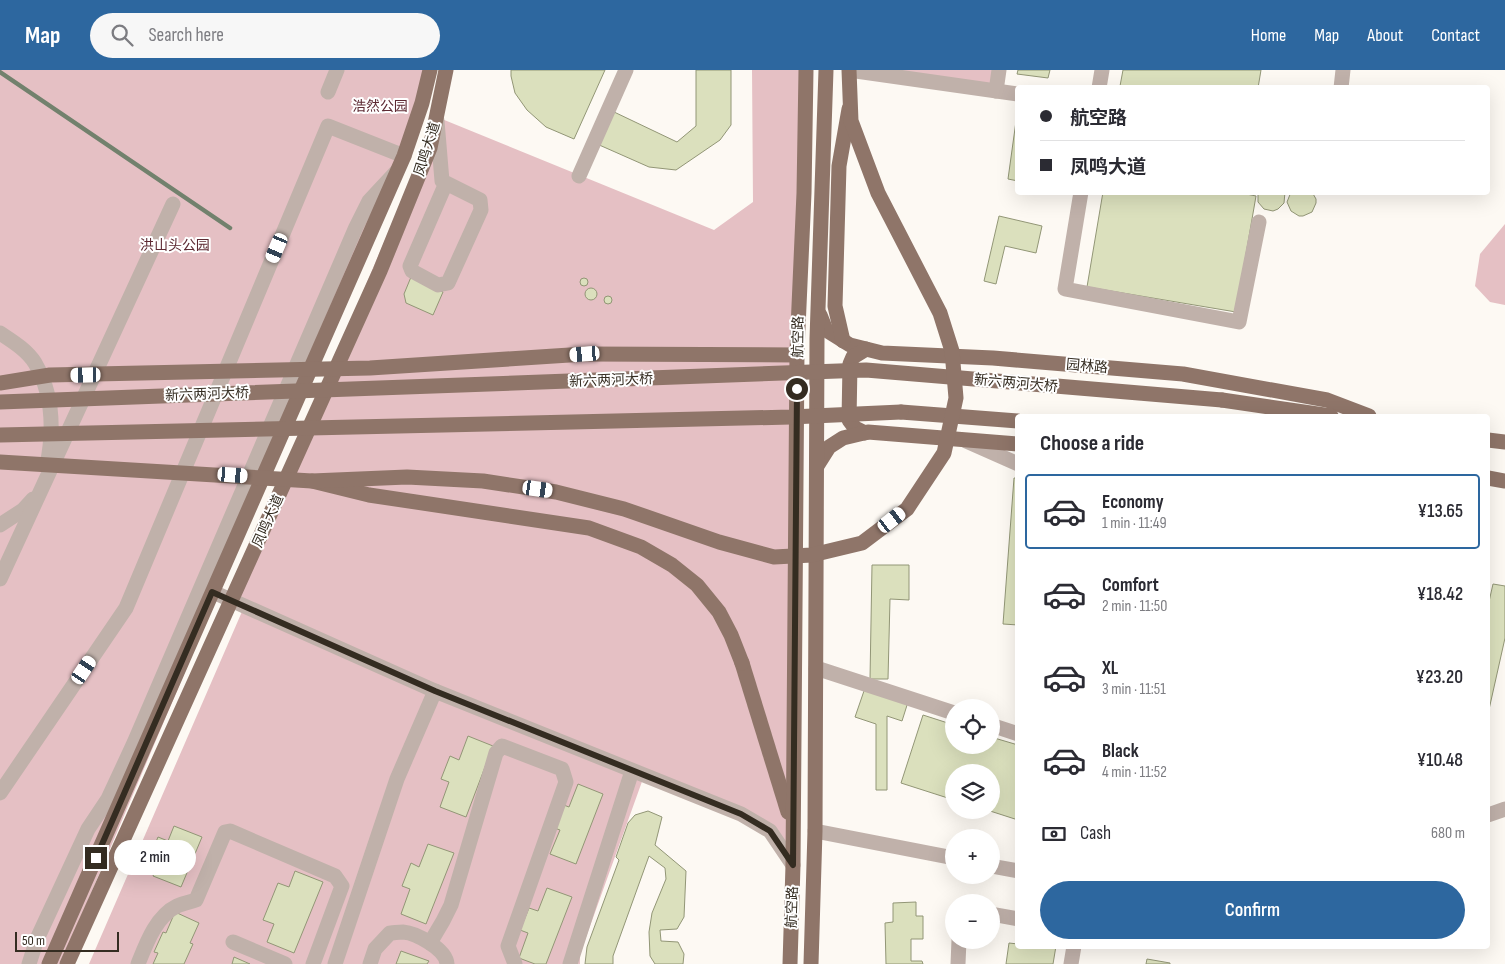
<!DOCTYPE html>
<html lang="en">
<head>
<meta charset="utf-8">
<style>
  :root { --surface:#fff; --page:#f7f7f7; --text:#2b2b33; --muted:#7c7c81; --line:#e1e1e2; --accent:#2d679f }
  body { margin:0; font-family:"Sofia Sans Condensed","Noto Sans SC",sans-serif; background:var(--page); color:var(--text); height:100vh; display:flex; flex-direction:column; font-size:19px; white-space:nowrap }
  * { box-sizing:border-box; margin:0 }
  p { font-size:16px; color:var(--muted) }
  .icon { flex:none; width:28px; height:28px; fill:none; stroke:currentColor; stroke-width:2; stroke-linecap:round; stroke-linejoin:round }
  .map { position:relative; flex:1; overflow:hidden }
  .drawer { position:absolute; left:1015px; top:344px; width:475px; height:535px; display:flex; flex-direction:column; background:var(--surface); border-radius:5px; box-shadow:0 5px 20px #0002 }
  .drawer>* { flex:none }
  .guide { position:absolute; left:1015px; top:15px; width:475px; height:110px; border-radius:5px; box-shadow:0 5px 20px #0002; display:grid; align-content:center; height:110px; padding:0 25px; background:var(--surface) }
  .buttons { position:absolute; left:945px; top:629px; display:grid; gap:10px }
  .buttons a { display:grid; place-items:center; width:55px; height:55px; border-radius:50%; background:var(--surface); box-shadow:0 5px 20px #0002; font-size:25px }
  .scale { position:absolute; left:15px; bottom:12px; width:104px; box-sizing:border-box; padding-left:5px; border:2px solid #342c21; border-top:0; font-size:14px; line-height:18px; white-space:nowrap; color:#342c21; -webkit-text-stroke:4px #fff; paint-order:stroke }
  .end { position:absolute; width:22px; height:22px; margin:-11px; border:6px solid #342c21; background:#fff; box-shadow:0 0 0 2px #fff }
  .from { border-radius:50% }
  .bubble { position:absolute; height:35px; border-radius:18px; background:var(--surface); box-shadow:0 5px 20px #0002; font-size:16px; font-weight:600; line-height:35px; text-align:center }
  .car { position:absolute; width:15px; height:30px; margin:-15px -8px; border-radius:6px; box-shadow:0 0 4px 1px #0007; background:linear-gradient(#fff 24%,#345 0 40%,#fff 0 76%,#345 0 86%,#fff 0) }
  .guide b { display:flex; align-items:center; gap:18px; height:48px; font-size:19px }
  .guide b+b { border-top:1px solid var(--line) }
  .guide i { width:12px; height:12px; background:var(--text) }
  ul { padding:0; list-style:none }
  li { display:flex; align-items:center; gap:15px; height:75px; margin:0 10px 8px; padding:0 15px; border:2px solid transparent; border-radius:5px }
  li div { flex:1 }
  li b { display:block; font-size:19px }
  li em { font-style:normal; font-weight:600 }
  li.selected { border-color:var(--accent) }
  li>.icon { width:45px; height:45px; stroke-width:1.5 }
  h2 { padding:0 25px; font-size:22px; line-height:60px }
  .pay { display:flex; align-items:center; gap:12px; height:55px; padding:0 25px; font-size:19px }
  .pay p { margin-inline-start:auto }
  .primary-button { display:flex; gap:10px; margin-top:auto; padding:10px 25px }
  .primary-button a { flex:1; height:58px; border-radius:30px; background:var(--accent); color:#fff; font-size:20px; font-weight:600; line-height:58px; text-align:center }
  header { display:flex; align-items:center; gap:30px; box-sizing:border-box; height:70px; padding:0 25px; background:var(--accent); color:#fff }
  header strong { font-size:24px }
  nav { display:flex; gap:28px; margin-inline-start:auto; font-size:18px }
  .search { width:350px; height:45px; background:var(--page); display:flex; align-items:center; gap:12px; box-sizing:border-box; padding:0 18px; border-radius:28px; color:var(--muted); font-size:19px }
  .map>svg:first-child { display:block }
  .green { fill:#e5c0c4 }
  .lines { fill:none; stroke-linecap:round; stroke-linejoin:round }
  .stream { stroke:#72816d; stroke-width:4.5 }
  .building { fill:#dbe0bd; stroke:#929676 }
  .minor { stroke:#c0b1aa; stroke-width:15 }
  .major { stroke:#8f7569; stroke-width:15 }
  .major-bridge { stroke:#8f7569; stroke-width:15 }
  .route { stroke:#342c21; stroke-width:6 }
  .labels { text-anchor:middle; dominant-baseline:central; stroke-width:4; stroke-linejoin:round; paint-order:stroke }
  .park-label { font-size:14px; fill:#5d2a33; stroke:#fff }
  .street-label { font-size:14px; fill:#342c21; stroke:#fff }
</style>
</head>
<body>
<header>
<strong>Map</strong>
<div class="search"><svg class="icon" aria-label="search" viewBox="0 0 24 24"><circle cx="10" cy="10" r="6"/><path d="M15 15l6 6"/></svg>Search here</div>
<nav><a>Home</a><a>Map</a><a>About</a><a>Contact</a></nav>
</header>
<div class="map">
<svg width="1505" height="894" viewBox="0 0 1505 894">
  <rect width="100%" height="100%" fill="#fdf9f3"/>
  <g class="green">
    <polygon points="0,0 426,0 404,86 61,894 0,894"/>
    <polygon points="752,0 806,0 793,795 770,761 644,706 580,884 580,894 89,894 244,537 232,531 437,47 714,160 753,132"/>
    <polygon points="887,0 999,0 996,21"/>
    <polygon points="1505,154 1505,235 1490,232 1475,216 1480,184"/>
  </g>
  <g class="lines">
    <polyline class="stream" points="0,2 230,158"/>
  </g>
  <g class="building">
    <polygon points="511,0 605,0 574,69 546,57 527,40 515,23 511,6"/>
    <polygon points="696,0 731,0 731,55 720,70 676,100 649,97 597,74 612,41 677,72 696,56"/>
    <polygon points="1018,0 1050,0 1048,8 1017,4"/>
    <polygon points="1123,0 1261,0 1258,18 1131,18 1120,16"/>
    <polygon points="1017,44 1018,44 1018,111 1008,109"/>
    <polygon points="1103,122 1237,122 1256,126 1236,242 1087,217"/>
    <polygon points="1258,122 1285,122 1284,133 1278,139 1273,141 1264,139 1258,132"/>
    <polygon points="1291,122 1312,122 1316,129 1316,133 1312,142 1303,146 1299,146 1291,141 1287,132"/>
    <polygon points="999,146 1042,156 1036,183 1005,176 996,214 984,211"/>
    <polygon points="411,207 443,222 433,245 406,233 404,224"/>
    <circle cx="584" cy="212" r="4"/>
    <circle cx="591" cy="224" r="6"/>
    <circle cx="608" cy="230" r="4"/>
    <polygon points="1014,408 1018,408 1018,555 1003,554"/>
    <polygon points="872,495 909,495 909,530 890,529 888,609 870,609"/>
    <polygon points="1493,514 1505,516 1505,568 1488,644 1488,536"/>
    <polygon points="865,618 908,632 902,651 887,646 887,720 876,720 876,654 855,647"/>
    <polygon points="923,645 954,655 954,675 991,675 991,667 1018,675 1018,750 987,740 991,740 991,702 954,702 954,730 901,713"/>
    <polygon points="468,666 493,676 466,747 440,737 449,712 441,709 450,686 459,690"/>
    <polygon points="578,714 603,724 576,794 550,784 560,760 552,757 561,734 569,737"/>
    <polygon points="648,741 662,747 655,775 686,801 684,847 677,859 660,860 661,871 678,872 684,884 683,894 655,894 650,886 649,862 652,843 666,809 665,798 649,786 613,886 613,894 585,894 587,877 619,790 616,787 628,753 635,745"/>
    <polygon points="174,756 202,767 181,817 153,806 161,788 151,784 158,767 168,771"/>
    <polygon points="428,774 454,783 426,854 401,844 410,819 402,816 411,793 419,797"/>
    <polygon points="295,801 323,812 294,883 267,872 274,854 263,850 278,813 289,817"/>
    <polygon points="547,818 572,827 546,894 535,894 519,888 528,863 520,860 529,838 538,841"/>
    <polygon points="916,832 916,846 923,846 923,869 911,869 911,891 922,891 923,894 886,894 885,853 893,852 893,833"/>
    <polygon points="175,842 199,853 190,873 193,874 184,894 153,894 158,883 154,882 163,862 166,863"/>
    <polygon points="1009,873 1018,874 1018,876 1056,876 1053,894 1006,894"/>
    <polygon points="401,881 429,891 427,894 396,894"/>
    <polygon points="234,887 250,894 232,894"/>
    <polygon points="1147,889 1170,893 1170,894 1146,894"/>
  </g>
  <g class="lines">
    <g class="minor">
      <polyline points="856,1 1018,24"/>
      <polyline points="1099,18 1102,0"/>
      <polyline points="1341,18 1343,0"/>
      <polyline points="996,21 999,0"/>
      <polyline points="328,22 337,0"/>
      <polyline points="437,51 442,111 480,130 481,140 448,213 438,215 412,201 410,196 446,113"/>
      <polyline points="579,106 626,0"/>
      <polyline points="1081,122 1065,219 1239,252 1259,152"/>
      <path d="M 0,263 C 12,271 27,280 35,293 C 53,324 54,361 47,395"/>
      <polyline points="966,371 1018,394"/>
      <polyline points="0,455 23,440 33,429"/>
      <polyline points="0,509 173,134"/>
      <polyline points="213,522 435,621 741,744 770,761 793,795"/>
      <polyline points="816,598 954,643"/>
      <polyline points="991,655 1018,664"/>
      <polyline points="0,723 126,538 328,56 404,86"/>
      <polyline points="1488,745 1505,739"/>
      <polyline points="815,761 954,788"/>
      <polyline points="991,796 1018,801"/>
      <polyline points="991,844 1018,849"/>
      <polyline points="233,872 285,894"/>
      <polyline points="430,873 443,851 451,835 496,683 502,676 562,699 566,712 508,876 515,894"/>
      <polyline points="29,894 37,869 88,759 108,729 134,673 356,157 369,131 396,102"/>
      <path d="M 138,894 C 146,874 156,846 177,836 C 183,833 190,832 196,830 L 225,762 L 230,761 L 335,806 L 342,816 L 313,894"/>
      <polyline points="335,894 397,709 435,621"/>
      <path d="M 370,894 L 375,879 L 390,863 C 394,863 398,862 403,862 C 416,863 446,879 447,894"/>
      <polyline points="570,894 632,701"/>
      <polyline points="958,894 959,870"/>
      <polyline points="1071,894 1074,876"/>
    </g>
    <g class="major">
      <polyline points="820,245 826,260 850,275 882,283 993,288 1183,304 1327,330 1369,346"/>
      <polyline points="843,271 835,236 839,96 849,39"/>
      <polyline points="585,284 797,285"/>
      <polyline points="1222,330 1331,346"/>
      <polyline points="901,342 1018,351"/>
      <polyline points="865,363 855,358 849,350 850,294 853,287 866,279"/>
      <polyline points="1488,370 1505,372"/>
      <polyline points="817,396 829,377 843,368 868,362 1018,374"/>
      <polyline points="1488,408 1505,411"/>
      <polyline points="742,593 788,742"/>
      <polyline points="49,894 404,86 422,33 430,0"/>
      <polyline points="67,894 380,201 430,78 446,0"/>
      <polyline points="790,894 793,795 797,281 804,123 806,0"/>
      <polyline points="811,894 815,761 817,269 826,0"/>
    </g>
    <g class="major-bridge">
      <polyline points="0,313 50,305 370,298 585,284"/>
      <polyline points="0,332 866,300 1222,330"/>
      <polyline points="0,365 791,347 901,342"/>
      <polyline points="0,392 312,411 369,425 589,458 641,477 672,495 697,515 719,542 731,565 742,593"/>
      <polyline points="312,411 407,407 483,411 556,422 624,439 719,472 774,487 812,485 862,473 907,439 944,383 956,328 952,281 940,243 878,123 851,51 849,0"/>
    </g>
  </g>
  <g class="lines">
    <polyline class="route" points="96,788 212,522 435,621 741,744 770,761 793,795 797,319"/>
  </g>
  <g class="labels">
    <g class="park-label">
      <text x="380" y="36">浩然公园</text>
      <text x="175" y="175">洪山头公园</text>
    </g>
    <g class="street-label">
      <text transform="translate(427 79) rotate(-73)">凤鸣大道</text>
      <text transform="translate(798 267) rotate(-89)">航空路</text>
      <text transform="translate(1087 296) rotate(5)">园林路</text>
      <text transform="translate(611 310) rotate(-2)">新六两河大桥</text>
      <text transform="translate(1016 313) rotate(5)">新六两河大桥</text>
      <text transform="translate(207 324) rotate(-2)">新六两河大桥</text>
      <text transform="translate(268 451) rotate(-66)">凤鸣大道</text>
      <text transform="translate(792 837) rotate(-88)">航空路</text>
    </g>
  </g>
</svg>
<div class="buttons">
<a><svg class="icon" aria-label="locate" viewBox="0 0 24 24"><circle cx="12" cy="12" r="6"/><path d="M12 2v4M12 18v4M2 12h4M18 12h4"/></svg></a>
<a><svg class="icon" aria-label="layers" viewBox="0 0 24 24"><path d="M12 4l9 5-9 5-9-5zM3 14l9 5 9-5"/></svg></a>
<a>+</a>
<a>−</a>
</div>
<div class="scale">50 m</div>
<i class="end from" style="left:797px;top:319px"></i>
<i class="end" style="left:96px;top:788px"></i>
<div class="bubble" style="left:114px;top:770px;width:82px">2 min</div>
<i class="car" style="left:277px;top:178px;rotate:203deg"></i>
<i class="car" style="left:585px;top:284px;rotate:266deg"></i>
<i class="car" style="left:86px;top:305px;rotate:269deg"></i>
<i class="car" style="left:233px;top:405px;rotate:94deg"></i>
<i class="car" style="left:538px;top:419px;rotate:98deg"></i>
<i class="car" style="left:892px;top:450px;rotate:52deg"></i>
<i class="car" style="left:84px;top:600px;rotate:34deg"></i>
<div class="guide">
<b><i class="from"></i>航空路</b>
<b><i></i>凤鸣大道</b>
</div>
<section class="drawer">
<h2>Choose a ride</h2>
<ul>
<li class="selected"><svg class="icon" aria-label="car" viewBox="0 0 24 24"><path d="M5 17H2v-5l4-1 3-4h7l3 4 3 1v5h-3M9 17h6M6 11h13"/><circle cx="7" cy="17" r="2"/><circle cx="17" cy="17" r="2"/></svg><div><b>Economy</b><p>1 min · 11:49</p></div><em>¥13.65</em></li>
<li><svg class="icon" aria-label="car" viewBox="0 0 24 24"><path d="M5 17H2v-5l4-1 3-4h7l3 4 3 1v5h-3M9 17h6M6 11h13"/><circle cx="7" cy="17" r="2"/><circle cx="17" cy="17" r="2"/></svg><div><b>Comfort</b><p>2 min · 11:50</p></div><em>¥18.42</em></li>
<li><svg class="icon" aria-label="car" viewBox="0 0 24 24"><path d="M5 17H2v-5l4-1 3-4h7l3 4 3 1v5h-3M9 17h6M6 11h13"/><circle cx="7" cy="17" r="2"/><circle cx="17" cy="17" r="2"/></svg><div><b>XL</b><p>3 min · 11:51</p></div><em>¥23.20</em></li>
<li><svg class="icon" aria-label="car" viewBox="0 0 24 24"><path d="M5 17H2v-5l4-1 3-4h7l3 4 3 1v5h-3M9 17h6M6 11h13"/><circle cx="7" cy="17" r="2"/><circle cx="17" cy="17" r="2"/></svg><div><b>Black</b><p>4 min · 11:52</p></div><em>¥10.48</em></li>
</ul>
<div class="pay"><svg class="icon" aria-label="cash" viewBox="0 0 24 24"><path d="M3 7h18v10H3z"/><circle cx="12" cy="12" r="2"/></svg>Cash<p>680 m</p></div>
<div class="primary-button"><a>Confirm</a></div>
</section>
</div>
</body>
</html>
